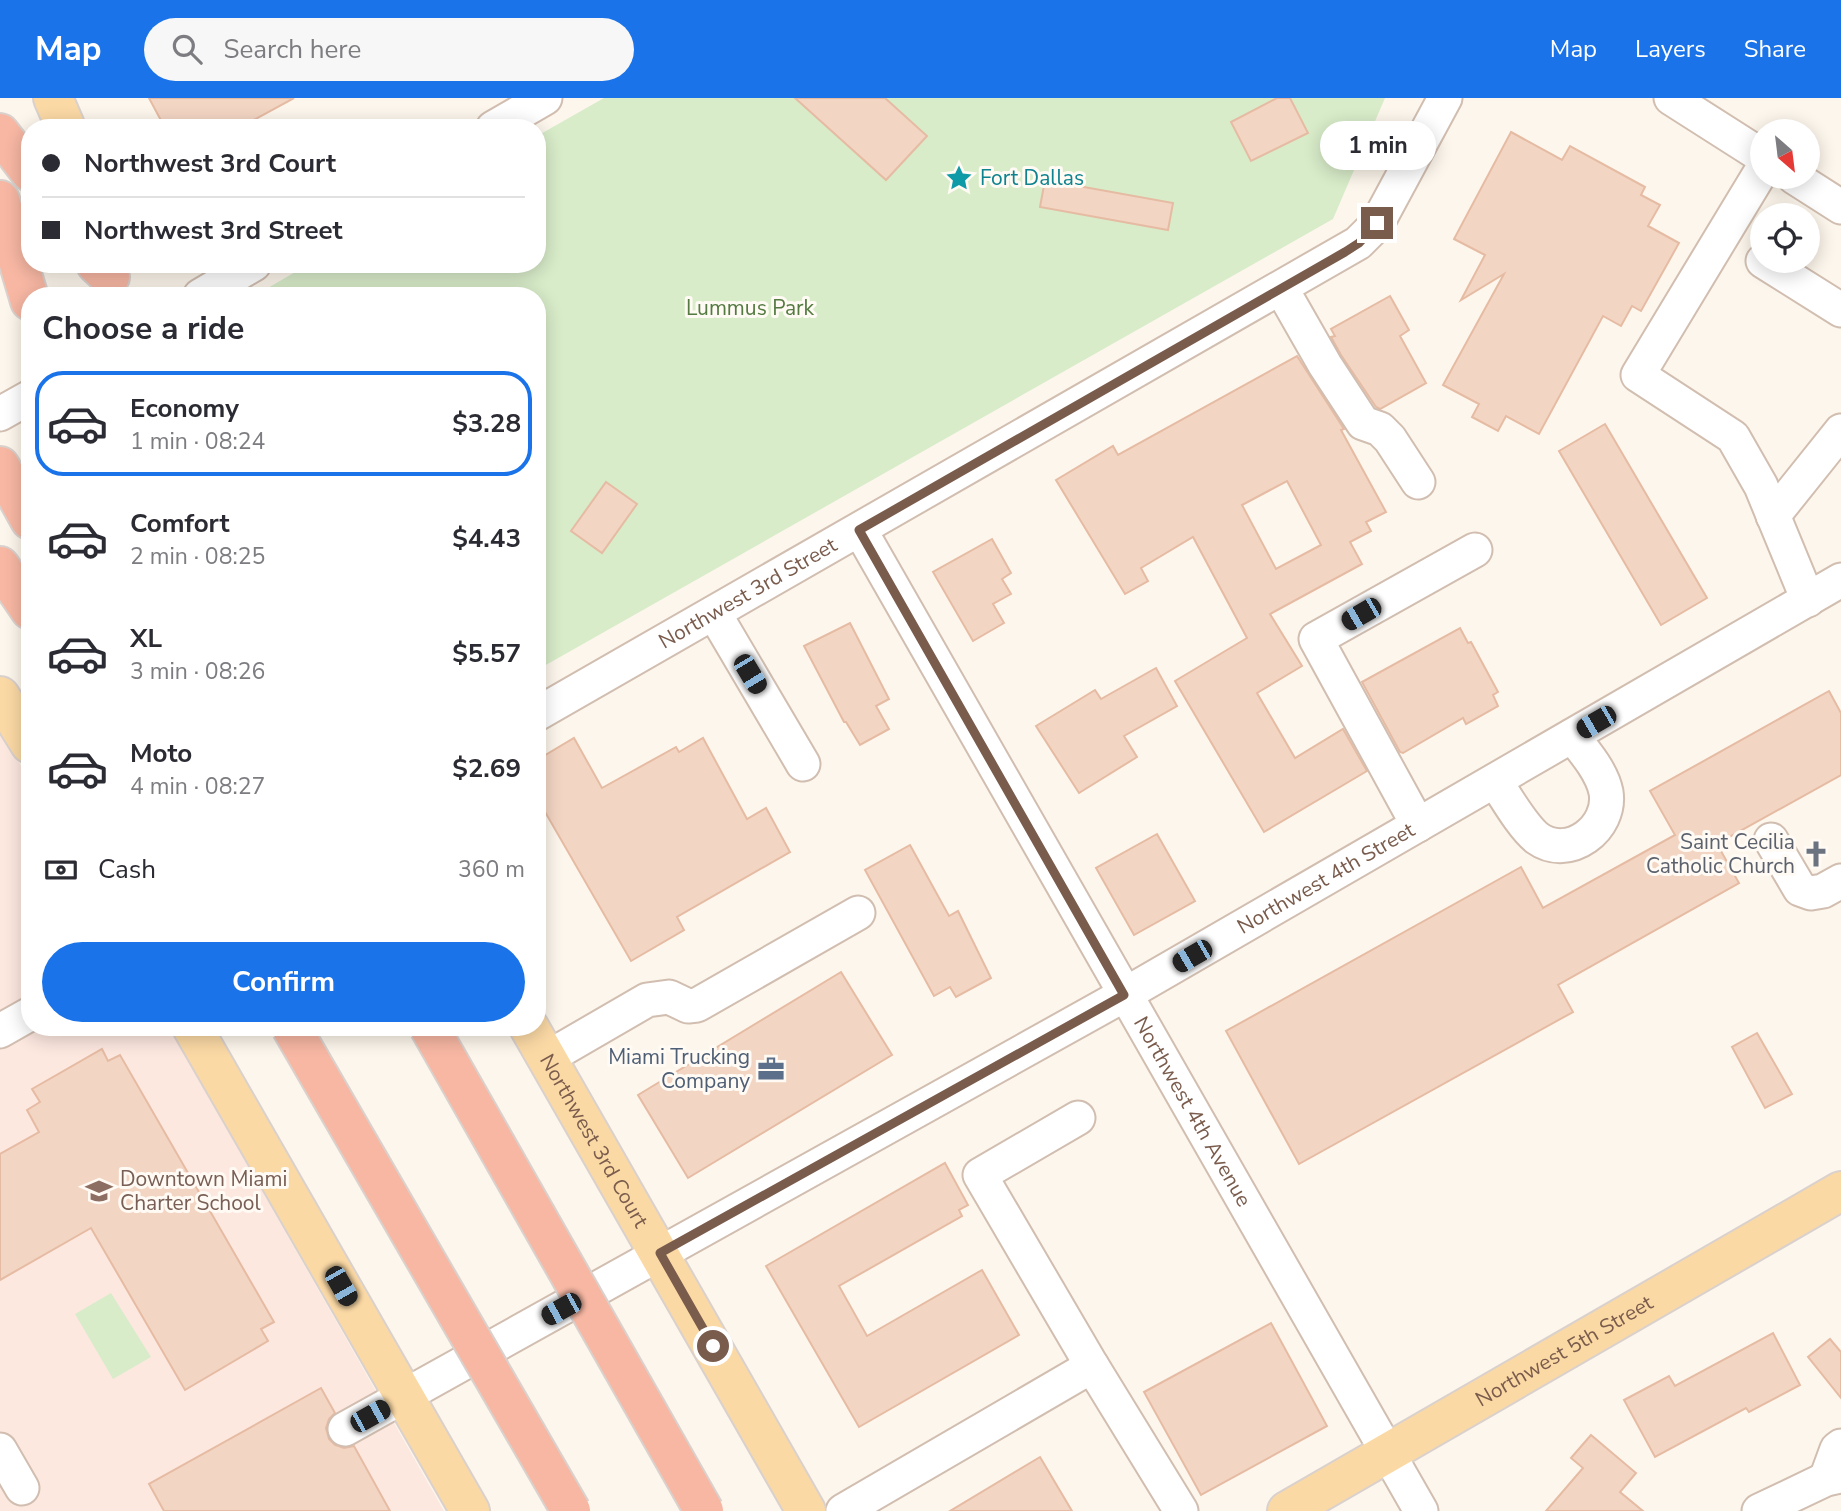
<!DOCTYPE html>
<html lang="en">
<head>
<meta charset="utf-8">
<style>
  :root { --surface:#fff; --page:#f7f7f7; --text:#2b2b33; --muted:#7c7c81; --line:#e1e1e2; --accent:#1a73e8 }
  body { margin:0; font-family:"Nunito Sans",sans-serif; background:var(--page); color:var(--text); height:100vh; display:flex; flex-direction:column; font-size:26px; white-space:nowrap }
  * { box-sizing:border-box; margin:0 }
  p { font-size:23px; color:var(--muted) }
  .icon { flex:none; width:38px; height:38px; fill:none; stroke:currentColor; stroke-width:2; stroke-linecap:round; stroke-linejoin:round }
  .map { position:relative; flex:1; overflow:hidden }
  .drawer { position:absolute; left:21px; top:189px; width:525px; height:749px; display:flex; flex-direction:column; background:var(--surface); border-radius:28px; box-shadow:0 4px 18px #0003 }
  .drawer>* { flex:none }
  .banner { position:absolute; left:21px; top:21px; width:525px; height:154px; border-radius:28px; box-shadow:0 4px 18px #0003; display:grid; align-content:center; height:154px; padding:0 21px; background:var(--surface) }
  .needle { width:46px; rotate:152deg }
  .buttons { position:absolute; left:1750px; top:21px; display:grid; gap:14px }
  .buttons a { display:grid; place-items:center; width:70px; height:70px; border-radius:50%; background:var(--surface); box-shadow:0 4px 18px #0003; font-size:35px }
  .end { position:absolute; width:32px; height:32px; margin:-16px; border:9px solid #7a5c4d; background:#fff; box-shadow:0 0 0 4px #fff }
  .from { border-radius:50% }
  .bubble { position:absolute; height:49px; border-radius:24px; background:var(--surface); box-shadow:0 4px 18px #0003; font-size:23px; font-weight:700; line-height:49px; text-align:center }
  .car { position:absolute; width:21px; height:42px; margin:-21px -10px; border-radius:9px; box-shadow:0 0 5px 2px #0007; background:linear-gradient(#222 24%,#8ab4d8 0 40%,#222 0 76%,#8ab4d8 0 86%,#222 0) }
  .banner b { display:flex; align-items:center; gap:24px; height:66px; font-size:26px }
  .banner b+b { border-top:2px solid var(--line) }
  .banner i { width:18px; height:18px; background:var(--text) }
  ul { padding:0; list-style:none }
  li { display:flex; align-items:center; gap:21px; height:105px; margin:0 14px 10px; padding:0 7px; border:4px solid transparent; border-radius:28px }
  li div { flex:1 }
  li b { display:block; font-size:26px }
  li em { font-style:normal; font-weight:700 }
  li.selected { border-color:var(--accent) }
  li>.icon { width:63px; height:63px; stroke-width:1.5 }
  h2 { padding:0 21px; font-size:32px; line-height:84px }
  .pay { display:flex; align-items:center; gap:18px; height:77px; padding:0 21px; font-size:26px }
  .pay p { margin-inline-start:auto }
  .cta { display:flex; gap:14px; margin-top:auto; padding:14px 21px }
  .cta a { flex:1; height:80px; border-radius:42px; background:var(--accent); color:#fff; font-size:28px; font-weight:700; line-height:80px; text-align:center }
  header { display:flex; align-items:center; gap:42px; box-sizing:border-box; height:98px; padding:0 35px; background:var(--accent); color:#fff }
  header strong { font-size:33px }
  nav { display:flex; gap:38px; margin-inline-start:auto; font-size:24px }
  .search { width:490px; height:63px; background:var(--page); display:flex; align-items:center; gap:18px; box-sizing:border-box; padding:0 24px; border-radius:38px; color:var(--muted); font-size:26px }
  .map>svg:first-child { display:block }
  .commercial { fill:#fde8e0 }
  .green { fill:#d8ecc9 }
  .building { fill:#f3d5c3; stroke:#e6bba3; stroke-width:2; fill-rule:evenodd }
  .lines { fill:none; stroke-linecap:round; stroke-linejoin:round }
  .minor-casing { stroke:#d1beb0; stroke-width:37 }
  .major-casing { stroke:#dad1cd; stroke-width:42 }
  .highway-casing { stroke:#dad1cd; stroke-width:42 }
  .minor { stroke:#fff; stroke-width:33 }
  .major { stroke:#fbd9a5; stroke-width:38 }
  .highway { stroke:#f7b7a3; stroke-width:38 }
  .highway-bridge-casing { stroke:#dad1cd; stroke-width:42; stroke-linecap:butt }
  .highway-bridge { stroke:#f7b7a3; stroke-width:38 }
  .route { stroke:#7a5c4d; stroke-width:9 }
  .labels { text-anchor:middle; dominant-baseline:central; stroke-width:6; stroke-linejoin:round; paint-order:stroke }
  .culture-label { font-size:21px; fill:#0d838f; stroke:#fffaf3; text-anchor:start }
  .park-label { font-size:21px; fill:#537a41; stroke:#fffaf3 }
  .street-label { font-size:21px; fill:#7a5c4d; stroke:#fffaf3 }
  .worship-label { font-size:21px; fill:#5b616d; stroke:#fffaf3; text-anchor:end }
  .service-label { font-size:21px; fill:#4e5e75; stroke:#fffaf3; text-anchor:end }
  .education-label { font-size:21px; fill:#785e54; stroke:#fffaf3; text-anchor:start }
</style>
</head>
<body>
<header>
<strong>Map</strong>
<div class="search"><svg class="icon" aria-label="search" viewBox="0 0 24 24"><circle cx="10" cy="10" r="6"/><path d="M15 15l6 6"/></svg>Search here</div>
<nav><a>Map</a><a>Layers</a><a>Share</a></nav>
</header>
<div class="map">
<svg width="1841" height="1413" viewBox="0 0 1841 1413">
  <rect width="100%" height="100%" fill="#fdf6ec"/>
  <polygon class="commercial" points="0,631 30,684 30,929 169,929 444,1413 0,1413"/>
  <g class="green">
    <polygon points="604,0 1385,0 1333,121 537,572 537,198 254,198 309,166 537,166 537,38"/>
    <polygon points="111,1195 151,1259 113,1281 75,1216"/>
  </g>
  <g class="building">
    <polygon points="149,0 294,0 239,30 165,30"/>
    <polygon points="795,0 885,0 927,38 886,82"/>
    <polygon points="1277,0 1290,0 1308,35 1251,63 1231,24"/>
    <polygon points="1511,34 1562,62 1570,48 1645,89 1641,97 1660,107 1648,128 1679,145 1641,213 1632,208 1621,228 1603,218 1539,336 1506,318 1498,333 1472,319 1479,306 1443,287 1504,176 1461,202 1485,157 1454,141"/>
    <polygon points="1045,82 1173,105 1168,132 1040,109"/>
    <polygon points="1390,198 1409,232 1400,238 1426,285 1380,311 1376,309 1341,257 1331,239 1335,238 1331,231"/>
    <path d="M 1297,258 L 1344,331 L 1341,332 L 1386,414 L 1366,424 L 1371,433 L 1350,444 L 1362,466 L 1270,516 L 1302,568 L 1257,595 L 1295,660 L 1343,631 L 1367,673 L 1264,734 L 1175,583 L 1247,540 L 1193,439 L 1141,470 L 1148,483 L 1125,496 L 1056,382 L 1113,348 L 1118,357 ZM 1287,383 L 1321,447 L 1276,471 L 1242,407 Z"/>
    <polygon points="1605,326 1707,500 1661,527 1559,353"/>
    <polygon points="606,384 637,406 602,455 571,433"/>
    <polygon points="992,441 1011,475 1002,481 1011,496 993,506 1004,525 973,543 933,474"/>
    <polygon points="850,525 889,601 876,608 889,631 860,647 846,624 844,624 804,548"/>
    <polygon points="1460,530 1468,545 1471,544 1498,594 1493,597 1498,608 1466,626 1463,620 1403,655 1400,654 1362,584"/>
    <polygon points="1156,570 1177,608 1124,638 1137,659 1079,695 1036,628 1095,592 1101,601"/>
    <polygon points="1829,593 1841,615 1841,677 1717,746 1739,785 1558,887 1573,914 1299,1066 1226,933 1521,769 1543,810 1675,737 1650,693"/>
    <polygon points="574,640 602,690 676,649 679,654 703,640 747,721 766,710 790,754 677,819 684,832 631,863 537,700 537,662"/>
    <polygon points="1157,736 1195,803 1134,837 1096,770"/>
    <polygon points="910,747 949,818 958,813 991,880 956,899 950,889 934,898 865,772"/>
    <polygon points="841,874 892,957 688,1080 638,997"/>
    <polygon points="1757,935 1792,996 1765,1010 1732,949"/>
    <polygon points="102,951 108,963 120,957 274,1224 261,1231 268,1243 185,1292 91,1130 0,1182 0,1056 39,1034 27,1012 40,1004 32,991"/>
    <polygon points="945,1065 968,1107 959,1112 962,1118 839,1188 867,1238 982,1172 1019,1237 859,1329 766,1168"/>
    <polygon points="1271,1225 1327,1328 1201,1397 1144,1294"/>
    <polygon points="1773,1235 1800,1287 1749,1314 1746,1310 1655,1359 1624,1302 1669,1278 1675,1288"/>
    <polygon points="1830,1241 1841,1254 1841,1300 1808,1259"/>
    <polygon points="321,1290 335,1315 329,1321 326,1330 329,1341 335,1347 344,1350 354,1348 390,1413 164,1413 149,1386"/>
    <polygon points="1591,1337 1636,1375 1620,1394 1643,1413 1546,1413 1583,1370 1571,1360"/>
    <polygon points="1040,1359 1072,1413 950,1413"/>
  </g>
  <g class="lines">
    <g class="minor-casing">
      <g id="minor">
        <polyline points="1671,0 1762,58"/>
        <polyline points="493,30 545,0"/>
        <polyline points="1762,72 1638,277 1733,339 1761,388 1808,502"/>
        <polyline points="1794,79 1841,109"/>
        <polyline points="1763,163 1841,212"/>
        <polyline points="1281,190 1325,267 1363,325 1380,331 1390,341 1418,384"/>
        <polyline points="200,198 254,166"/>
        <polyline points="0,316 30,299"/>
        <polyline points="1773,418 1841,333"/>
        <path id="s1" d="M 860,432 L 1421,1413"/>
        <polyline points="714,515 803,666"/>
        <path id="s2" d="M 537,616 L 1358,145 L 1377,126 L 1445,0"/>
        <path d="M 1495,683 C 1506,699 1522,728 1537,740 C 1569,763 1612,730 1606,694 C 1602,674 1585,654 1572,638"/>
        <polyline points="1418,727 1316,541 1475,452"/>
        <polyline points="1771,742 1800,791 1811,795 1823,793 1841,783"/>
        <polyline points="0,933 30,916"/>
        <polyline points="547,960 647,902 669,899 688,908 697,907 858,815"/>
        <polyline points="1078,1020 980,1077 1092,1268"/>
        <path id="s3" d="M 345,1331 L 1124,897 L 1841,482"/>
        <polyline points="0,1352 22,1390"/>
        <polyline points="1826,1381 1837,1351 1841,1348"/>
        <polyline points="843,1413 1092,1268 1181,1413"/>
        <polyline points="1759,1413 1826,1381 1841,1378"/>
      </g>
    </g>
    <g class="major-casing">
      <g id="major">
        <polyline points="53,0 66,30"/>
        <polyline points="0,598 30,646"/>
        <polyline points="192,929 470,1413"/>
        <path id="s4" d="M 529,929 L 806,1413"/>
        <path id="s5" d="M 1287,1413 L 1841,1093"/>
      </g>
    </g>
    <g class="highway-casing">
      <g id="highway">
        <polyline points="0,35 30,74"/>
        <polyline points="0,102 30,203"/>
        <polyline points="96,166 110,179"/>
        <polyline points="0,368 30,422"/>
        <polyline points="0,468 30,512"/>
      </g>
    </g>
    <use href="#minor" class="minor"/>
    <use href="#major" class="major"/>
    <use href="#highway" class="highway"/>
    <g class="highway-bridge-casing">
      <g id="highway-bridge">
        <polyline points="291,929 571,1413"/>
        <polyline points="429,929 704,1413"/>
      </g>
    </g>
    <use href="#highway-bridge" class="highway-bridge"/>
  </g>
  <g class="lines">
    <polyline class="route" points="713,1248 660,1155 1124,897 859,432 1345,154 1359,145 1377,125"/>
  </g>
  <defs>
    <g id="sight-bare" transform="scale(2.1)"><path d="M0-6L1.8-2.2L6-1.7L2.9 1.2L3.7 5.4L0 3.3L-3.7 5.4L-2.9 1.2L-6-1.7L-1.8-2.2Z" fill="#0f9aa8" stroke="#fffaf3" stroke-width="2.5" paint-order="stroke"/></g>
    <g id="church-bare" transform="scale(2.1)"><path d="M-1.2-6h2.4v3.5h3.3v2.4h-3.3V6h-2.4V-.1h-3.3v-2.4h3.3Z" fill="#6b7280" stroke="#fffaf3" stroke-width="2.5" paint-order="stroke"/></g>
    <g id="office-bare" transform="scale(2.1)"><path d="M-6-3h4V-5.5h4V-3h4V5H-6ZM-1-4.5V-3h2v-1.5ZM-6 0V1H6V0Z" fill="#5c6f8a" stroke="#fffaf3" stroke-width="2.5" paint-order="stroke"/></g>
    <g id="school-bare" transform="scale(2.1)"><path d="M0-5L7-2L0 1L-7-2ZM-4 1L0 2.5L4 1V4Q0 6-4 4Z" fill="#8d6e63" stroke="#fffaf3" stroke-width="2.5" paint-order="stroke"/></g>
  </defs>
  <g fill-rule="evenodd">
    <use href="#sight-bare" x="959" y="80"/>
    <use href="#church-bare" x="1816" y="756"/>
    <use href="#office-bare" x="771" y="971"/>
    <use href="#school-bare" x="99" y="1093"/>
  </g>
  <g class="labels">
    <g class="culture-label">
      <text x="980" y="80">Fort Dallas</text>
    </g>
    <g class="park-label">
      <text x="750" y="210">Lummus Park</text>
    </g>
    <g class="street-label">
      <text stroke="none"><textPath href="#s2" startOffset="243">Northwest 3rd Street</textPath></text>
      <text stroke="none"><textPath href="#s3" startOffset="1125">Northwest 4th Street</textPath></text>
      <text stroke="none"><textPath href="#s1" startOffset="670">Northwest 4th Avenue</textPath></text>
      <text stroke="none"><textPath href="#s4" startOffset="131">Northwest 3rd Court</textPath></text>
      <text stroke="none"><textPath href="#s5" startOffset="320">Northwest 5th Street</textPath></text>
    </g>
    <g class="worship-label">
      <text x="1795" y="744">Saint Cecilia<tspan x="1795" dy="24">Catholic Church</tspan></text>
    </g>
    <g class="service-label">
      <text x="750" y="959">Miami Trucking<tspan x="750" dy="24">Company</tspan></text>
    </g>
    <g class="education-label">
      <text x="120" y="1081">Downtown Miami<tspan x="120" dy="24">Charter School</tspan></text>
    </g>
  </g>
</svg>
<div class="buttons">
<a><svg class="needle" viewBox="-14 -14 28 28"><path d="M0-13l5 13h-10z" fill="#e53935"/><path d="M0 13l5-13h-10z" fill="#7c7c81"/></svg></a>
<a><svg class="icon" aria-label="locate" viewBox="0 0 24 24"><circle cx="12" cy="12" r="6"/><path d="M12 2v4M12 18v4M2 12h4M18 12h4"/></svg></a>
</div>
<i class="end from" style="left:713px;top:1248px"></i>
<i class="end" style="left:1377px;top:125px"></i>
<div class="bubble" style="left:1320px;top:23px;width:116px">1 min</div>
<i class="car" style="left:1361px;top:516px;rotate:240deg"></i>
<i class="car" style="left:750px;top:576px;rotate:149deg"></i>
<i class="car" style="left:1596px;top:624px;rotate:240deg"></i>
<i class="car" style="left:1192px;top:858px;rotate:240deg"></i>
<i class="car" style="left:341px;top:1188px;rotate:150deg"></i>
<i class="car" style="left:561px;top:1211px;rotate:241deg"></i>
<i class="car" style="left:370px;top:1318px;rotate:61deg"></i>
<div class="banner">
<b><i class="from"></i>Northwest 3rd Court</b>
<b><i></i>Northwest 3rd Street</b>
</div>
<section class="drawer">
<h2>Choose a ride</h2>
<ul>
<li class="selected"><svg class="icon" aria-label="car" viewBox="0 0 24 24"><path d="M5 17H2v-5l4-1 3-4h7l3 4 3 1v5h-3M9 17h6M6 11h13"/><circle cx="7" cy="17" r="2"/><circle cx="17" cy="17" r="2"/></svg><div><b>Economy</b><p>1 min · 08:24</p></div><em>$3.28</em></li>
<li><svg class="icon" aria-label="car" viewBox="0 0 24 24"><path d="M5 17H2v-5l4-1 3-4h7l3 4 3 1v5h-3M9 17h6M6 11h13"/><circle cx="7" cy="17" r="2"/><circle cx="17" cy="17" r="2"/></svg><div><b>Comfort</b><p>2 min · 08:25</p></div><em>$4.43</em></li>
<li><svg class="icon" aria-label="car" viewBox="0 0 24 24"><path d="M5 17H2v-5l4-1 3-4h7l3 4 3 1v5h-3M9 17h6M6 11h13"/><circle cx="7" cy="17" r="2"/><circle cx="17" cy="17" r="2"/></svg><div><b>XL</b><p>3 min · 08:26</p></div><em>$5.57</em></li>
<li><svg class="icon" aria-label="car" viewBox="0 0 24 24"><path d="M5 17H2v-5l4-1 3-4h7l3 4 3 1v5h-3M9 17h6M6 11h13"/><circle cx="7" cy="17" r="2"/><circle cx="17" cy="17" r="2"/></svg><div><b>Moto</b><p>4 min · 08:27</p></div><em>$2.69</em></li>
</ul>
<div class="pay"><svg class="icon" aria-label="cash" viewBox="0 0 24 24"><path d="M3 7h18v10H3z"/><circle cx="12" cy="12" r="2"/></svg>Cash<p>360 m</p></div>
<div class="cta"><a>Confirm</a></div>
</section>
</div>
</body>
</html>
